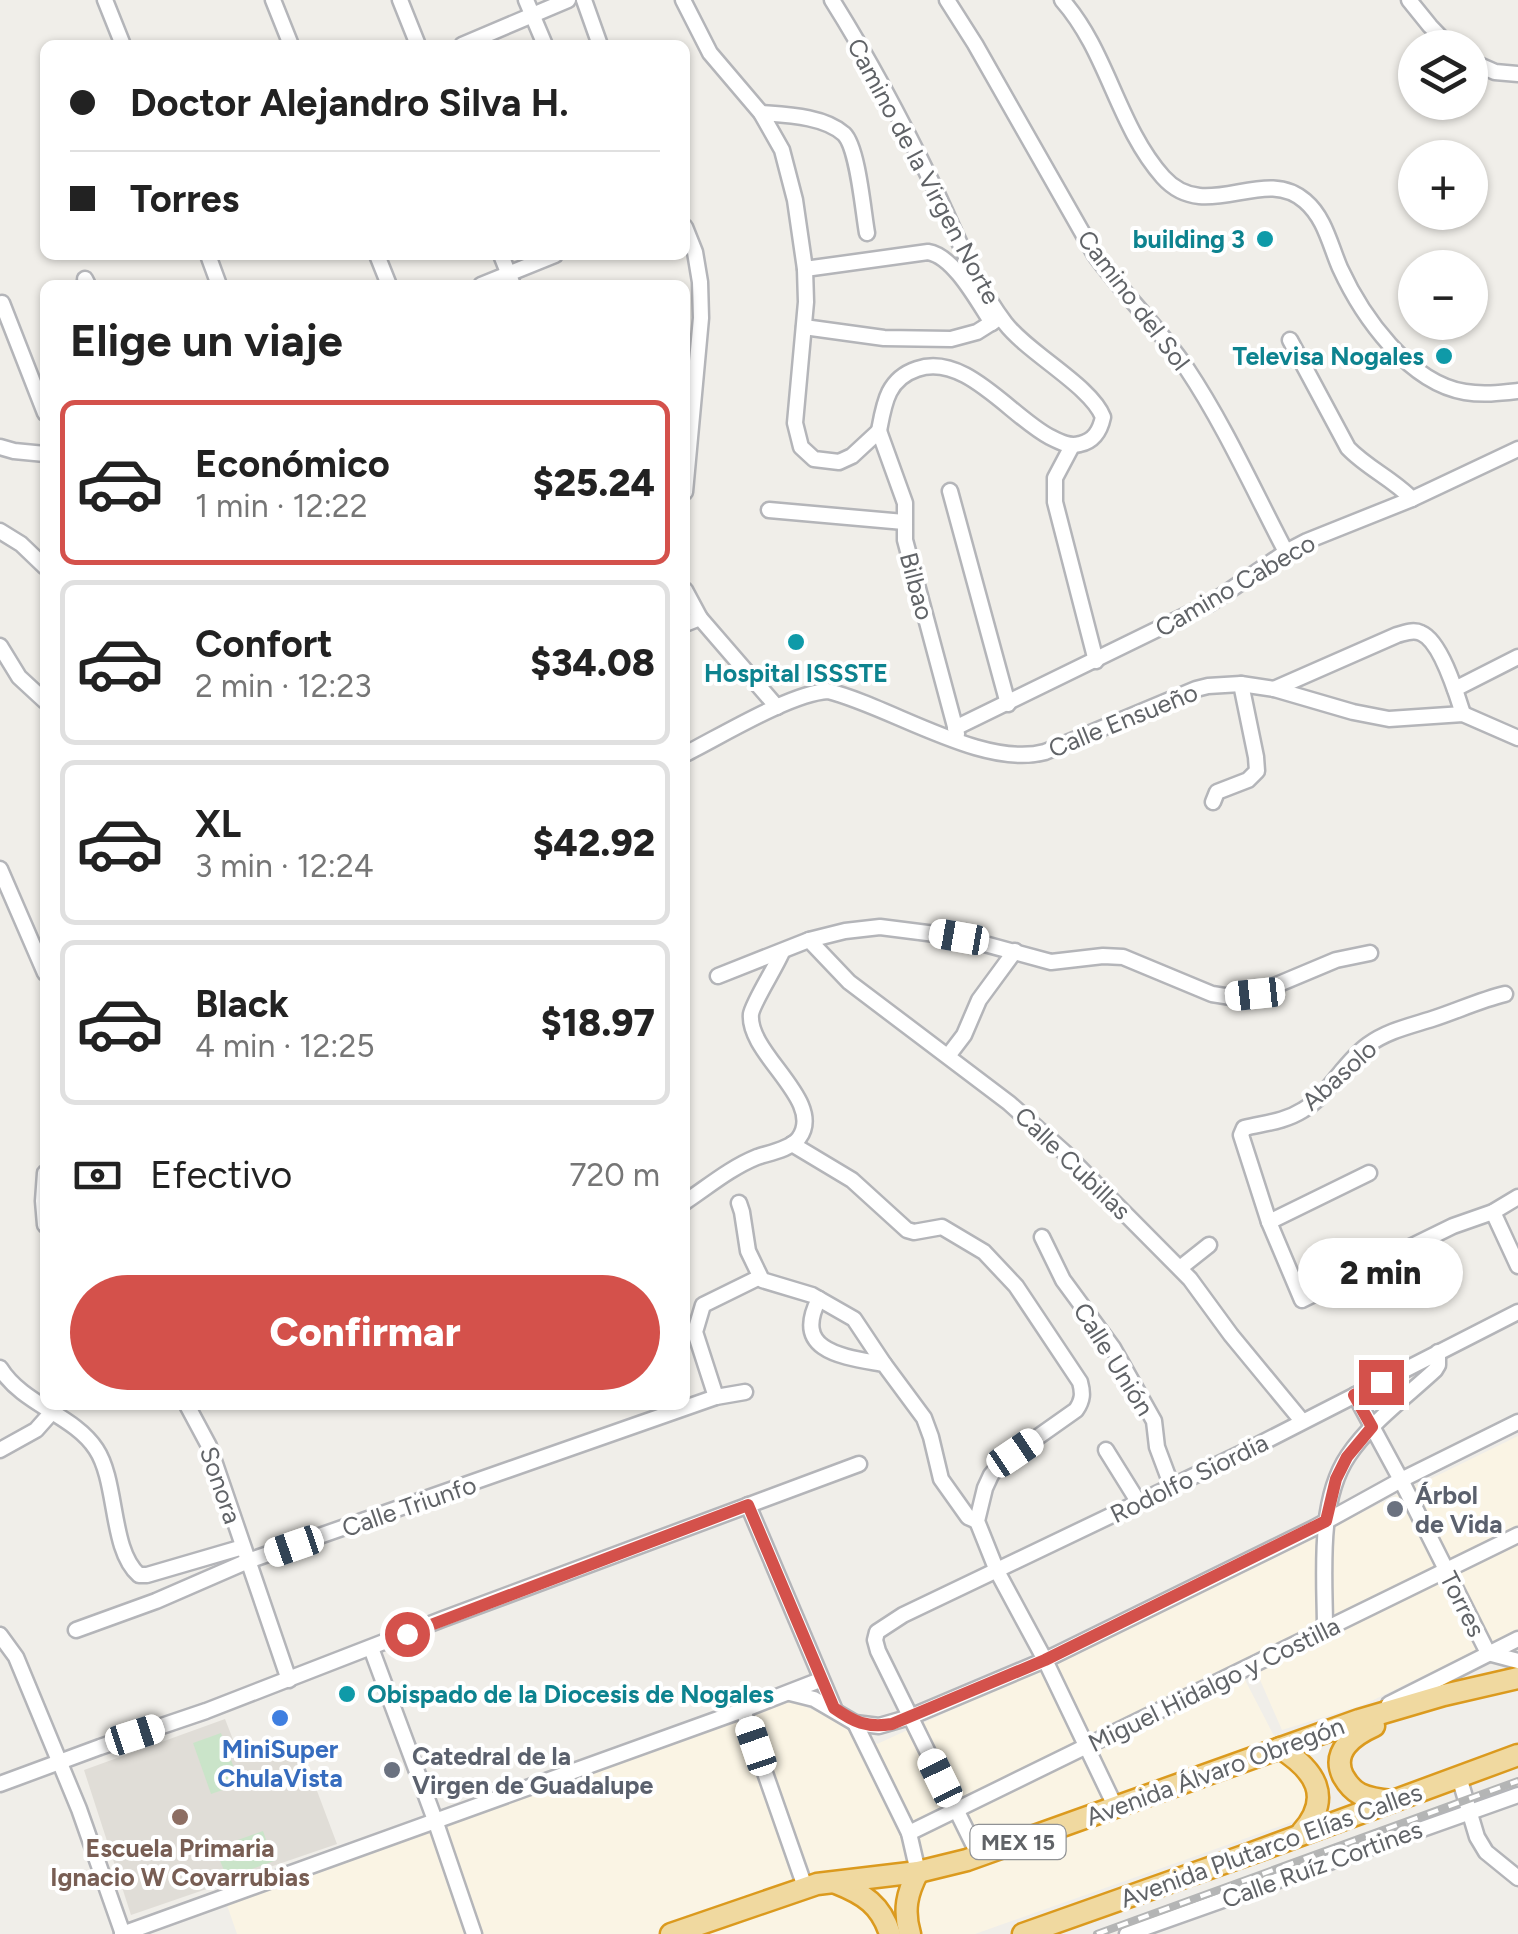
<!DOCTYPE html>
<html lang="es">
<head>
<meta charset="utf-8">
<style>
  :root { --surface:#fff; --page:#f6f6f6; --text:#222; --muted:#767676; --line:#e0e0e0; --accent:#d4514b }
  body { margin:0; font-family:Figtree,sans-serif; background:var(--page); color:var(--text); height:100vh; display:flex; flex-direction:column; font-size:38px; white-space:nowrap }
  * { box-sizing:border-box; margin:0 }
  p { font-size:32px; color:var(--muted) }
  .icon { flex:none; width:55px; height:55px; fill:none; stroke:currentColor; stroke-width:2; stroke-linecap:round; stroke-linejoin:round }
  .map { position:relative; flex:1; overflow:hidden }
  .panel { position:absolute; left:40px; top:280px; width:650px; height:1130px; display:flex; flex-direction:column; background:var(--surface); border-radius:15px; box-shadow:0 2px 8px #0004 }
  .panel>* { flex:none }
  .banner { position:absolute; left:40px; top:40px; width:650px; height:220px; border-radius:15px; box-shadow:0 2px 8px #0004; display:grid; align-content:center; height:220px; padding:0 30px; background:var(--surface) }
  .tools { position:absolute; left:1398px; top:30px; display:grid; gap:20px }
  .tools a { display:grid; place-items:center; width:90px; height:90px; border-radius:50%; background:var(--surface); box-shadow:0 2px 8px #0004; font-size:50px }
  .end { position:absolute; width:45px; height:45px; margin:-22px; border:12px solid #d4514b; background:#fff; box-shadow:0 0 0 5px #fff }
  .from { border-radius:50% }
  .bubble { position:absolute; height:70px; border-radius:35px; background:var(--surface); box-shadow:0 2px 8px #0004; font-size:32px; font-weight:800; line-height:70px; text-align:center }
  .car { position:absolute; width:30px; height:60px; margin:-30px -15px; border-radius:12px; box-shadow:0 0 8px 2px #0007; background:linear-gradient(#fff 24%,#345 0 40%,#fff 0 76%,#345 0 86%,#fff 0) }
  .banner b { display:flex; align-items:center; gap:35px; height:95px; font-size:38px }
  .banner b+b { border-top:2px solid var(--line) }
  .banner i { width:25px; height:25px; background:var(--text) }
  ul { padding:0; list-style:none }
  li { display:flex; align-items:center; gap:30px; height:165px; margin:0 20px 15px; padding:0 10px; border:5px solid var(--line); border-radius:15px }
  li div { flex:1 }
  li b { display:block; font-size:38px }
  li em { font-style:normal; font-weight:800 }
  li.active { border-color:var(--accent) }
  li>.icon { width:90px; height:90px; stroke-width:1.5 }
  h2 { padding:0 30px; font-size:45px; line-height:120px }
  .pay { display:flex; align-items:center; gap:25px; height:110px; padding:0 30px; font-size:38px }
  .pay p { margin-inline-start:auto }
  .primary-button { display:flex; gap:20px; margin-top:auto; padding:20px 30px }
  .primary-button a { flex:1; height:115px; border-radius:60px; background:var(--accent); color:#fff; font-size:40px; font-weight:800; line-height:115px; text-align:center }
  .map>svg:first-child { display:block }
  .commercial { fill:#faf4e4; fill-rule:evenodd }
  .education { fill:#e0ddd7 }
  .green { fill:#cae4c9 }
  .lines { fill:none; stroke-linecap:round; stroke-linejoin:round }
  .minor-casing { stroke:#b4b5b9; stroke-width:19 }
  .highway-casing { stroke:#db9a1e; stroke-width:25 }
  .minor { stroke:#fff; stroke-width:14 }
  .highway { stroke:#f0d9a0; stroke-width:20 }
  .rail-casing { stroke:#b4b5b5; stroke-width:8 }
  .rail { stroke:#fff; stroke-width:4; stroke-dasharray:11; stroke-linecap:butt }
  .route { stroke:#d4514b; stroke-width:12 }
  .culture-dot { fill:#0f9aa8; stroke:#fff; stroke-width:4 }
  .worship-dot { fill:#6b7280; stroke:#fff; stroke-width:4 }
  .shop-dot { fill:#3f7fe0; stroke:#fff; stroke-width:4 }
  .education-dot { fill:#8d6e63; stroke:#fff; stroke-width:4 }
  .labels { text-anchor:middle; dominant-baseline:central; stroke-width:8; stroke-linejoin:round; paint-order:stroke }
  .shield { fill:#fff; stroke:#909295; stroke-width:2.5 }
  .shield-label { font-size:22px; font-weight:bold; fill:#606367 }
  .street-label { font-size:25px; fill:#606367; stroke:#fff }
  .culture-label { font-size:25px; font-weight:bold; fill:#0d838f; stroke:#fff; text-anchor:end }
  .worship-label { font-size:25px; font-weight:bold; fill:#5b616d; stroke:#fff; text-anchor:start }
  .shop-label { font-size:25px; font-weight:bold; fill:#366cbe; stroke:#fff }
  .education-label { font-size:25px; font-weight:bold; fill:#785e54; stroke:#fff }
</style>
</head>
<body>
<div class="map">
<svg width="1518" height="1934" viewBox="0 0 1518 1934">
  <rect width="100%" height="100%" fill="#f0eee9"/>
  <path class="commercial" d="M 1518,1436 L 1518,1630 L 1363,1705 L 1282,1730 L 1257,1673 L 1244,1678 L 1286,1759 L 1313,1795 L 1306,1817 L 975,1934 L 237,1934 L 227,1905 L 792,1701 L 850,1726 L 877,1744 L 1063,1659 ZM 1229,1683 L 1101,1744 L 1096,1734 L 1096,1733 Z"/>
  <polygon class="education" points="225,1719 241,1760 262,1753 264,1755 299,1743 337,1844 131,1915 84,1770"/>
  <g class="green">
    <polygon points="221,1733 240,1784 211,1794 193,1743"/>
    <polygon points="263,1831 274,1861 227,1878 215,1848"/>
  </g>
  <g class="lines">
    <g class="minor-casing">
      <g id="minor">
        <polyline points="105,0 123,45"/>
        <polyline points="273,0 291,45"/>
        <polyline points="400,0 418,45"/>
        <polyline points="526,0 545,45"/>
        <polyline points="584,0 600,45"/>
        <polyline points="683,0 710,53 761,113 782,150 795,200 805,269 806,302 795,423 801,447 814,459 839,462 852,456 879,431"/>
        <path d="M 832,0 C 869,59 901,119 931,181 C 954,228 973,281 1005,323 C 1029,354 1091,386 1103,417 C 1100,431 1094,441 1080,444 C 1069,447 1060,442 1050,437 C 1011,417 965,352 917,369 C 887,379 884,404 879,431"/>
        <path d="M 947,0 L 975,44 L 1095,255 C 1124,295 1160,329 1187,369 C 1225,426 1254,491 1286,552"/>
        <path d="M 1062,0 C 1108,52 1117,125 1163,177 C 1206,225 1263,164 1305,201 C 1325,218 1330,245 1340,268 C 1362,316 1409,383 1465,392 C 1483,395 1500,393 1518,391"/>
        <polyline points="1409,0 1430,26 1451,48"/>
        <polyline points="462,45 568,0"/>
        <polyline points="1470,61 1495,72 1518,74"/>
        <path d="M 761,113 C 787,115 824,116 844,134 C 858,148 863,211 867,233"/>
        <polyline points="685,227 695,252 700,282 701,318 685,492"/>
        <polyline points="208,255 219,285"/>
        <polyline points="377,255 389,285"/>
        <polyline points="501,255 513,285"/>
        <path d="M 805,269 L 928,252 C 954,256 978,302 992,323"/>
        <polyline points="85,279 88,285"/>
        <polyline points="481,285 555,255"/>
        <polyline points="2,303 45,413"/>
        <polyline points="804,327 884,338 951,339 977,332 996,320"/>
        <path d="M 1290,340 L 1348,448 C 1367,468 1393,479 1412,499"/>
        <polyline points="879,431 905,503 905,540 957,734"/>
        <polyline points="1072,446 1055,478 1055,502 1096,661"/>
        <polyline points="0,447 14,451 45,454"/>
        <polyline points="950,491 1008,704"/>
        <polyline points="769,510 904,522"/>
        <polyline points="0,531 21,544 45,567"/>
        <polyline points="685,590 700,618"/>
        <polyline points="685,624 700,618 777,707"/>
        <polyline points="0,646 19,677 45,701"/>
        <path d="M 1274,689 L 1397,635 C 1405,633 1413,629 1421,633 C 1441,641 1457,695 1463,714"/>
        <polyline points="1455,689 1518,657"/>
        <polyline points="955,728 1211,603 1286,552 1307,541 1412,499 1518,449"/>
        <path d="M 685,754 C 721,736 791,693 828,691 C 890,706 983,769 1045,752 L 1196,689 L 1208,686 L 1241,684 L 1274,689 L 1353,712 L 1389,719 L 1463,714 L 1518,738"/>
        <polyline points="1213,802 1217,792 1248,780 1257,771 1256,757 1241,684"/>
        <polyline points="0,869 45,973"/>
        <polyline points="809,940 849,982 1009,1103 1064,1152 1190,1279 1231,1335 1302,1421"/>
        <polyline points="718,976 809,940 845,931 880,927 959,937 1051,962 1103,956 1123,957 1212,994 1231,997 1255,994 1336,960 1370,953"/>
        <path d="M 1505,994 C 1480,1000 1457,1011 1432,1019 C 1410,1026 1387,1031 1368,1045 C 1343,1063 1329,1095 1303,1110 C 1284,1122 1264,1123 1244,1128 L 1241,1135 L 1269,1222 L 1302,1300 L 1453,1226 L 1493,1212 L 1518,1197"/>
        <polyline points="948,1056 964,1035 979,1000 1015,951"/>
        <path d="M 792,1144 L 852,1180 L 907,1230 L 914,1232 L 942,1227 L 984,1252 L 1016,1286 L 1080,1382 C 1083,1393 1083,1400 1076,1410 L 1001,1463 L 991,1475 L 985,1488 L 977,1521 L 997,1571 L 1045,1660 L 1115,1806"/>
        <polyline points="45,1173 43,1201 45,1225"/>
        <path d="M 685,1202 C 709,1186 730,1168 757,1157 C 769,1153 791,1149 799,1138 C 826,1101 747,1054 751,1014 C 753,1002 776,967 782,952"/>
        <polyline points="739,1203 742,1212 748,1251 762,1280 812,1295 854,1319 884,1364"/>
        <polyline points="1493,1212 1518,1266"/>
        <polyline points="1269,1222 1369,1173"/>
        <polyline points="1042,1237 1063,1280 1113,1348 1154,1421 1157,1447 1172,1487"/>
        <polyline points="1180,1268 1209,1245"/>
        <path d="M 819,1299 C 791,1353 846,1357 884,1364 L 924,1418 L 931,1437 L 941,1479 L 968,1517 L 977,1521"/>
        <path d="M 0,1368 C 23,1405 74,1415 96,1449 C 118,1482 110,1550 139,1575 L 147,1575 L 243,1547"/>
        <polyline points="1355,1395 1401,1480 1488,1653 1518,1661"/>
        <polyline points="716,1397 695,1332 703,1305 760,1277"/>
        <polyline points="187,1405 209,1446 289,1680"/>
        <polyline points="0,1450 36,1430 52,1412"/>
        <polyline points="1106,1450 1139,1503"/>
        <polyline points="748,1505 834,1708"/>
        <polyline points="76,1630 156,1601 248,1561 716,1397 745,1392"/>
        <path d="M 1325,1630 C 1325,1577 1317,1502 1348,1456 C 1370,1423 1406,1397 1435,1370 L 1438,1365 L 1438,1352"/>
        <polyline points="0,1635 16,1657 79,1809 123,1934"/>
        <polyline points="371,1648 435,1820 474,1934"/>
        <polyline points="790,1693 814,1699 855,1723 879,1726 910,1717 1045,1660 1314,1528 1401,1480 1518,1422"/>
        <polyline points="1389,1704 1518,1639"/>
        <polyline points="743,1710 805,1887"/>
        <polyline points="855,1723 909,1833 918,1872"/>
        <polyline points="1459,1777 1477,1837 1486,1852 1518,1878"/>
        <polyline points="0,1784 100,1747 206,1711 443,1619 859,1464"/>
        <polyline points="909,1833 1518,1535"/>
        <polyline points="979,1856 878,1651 875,1640 877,1632 903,1615 1248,1450 1518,1312"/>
        <polyline points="122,1934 743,1710 820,1680"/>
        <polyline points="1127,1934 1518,1795"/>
      </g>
    </g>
    <g class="highway-casing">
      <g id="highway">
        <path d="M 1374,1726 C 1354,1735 1331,1751 1343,1776 C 1347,1783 1352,1790 1360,1794 C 1370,1799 1381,1800 1392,1801"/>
        <path d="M 1280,1748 C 1315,1770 1333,1797 1302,1832"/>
        <path d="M 836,1883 C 864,1894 881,1905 890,1934"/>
        <polyline points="671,1934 817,1884 918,1872 967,1860 1359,1720 1444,1695 1518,1678"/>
        <path d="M 910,1934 C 903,1910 907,1893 918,1872"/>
        <polyline points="1023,1934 1252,1853 1518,1755"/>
      </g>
    </g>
    <use href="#minor" class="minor"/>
    <use href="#highway" class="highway"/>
    <g class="rail-casing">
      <polyline id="rail" points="1097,1934 1518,1781"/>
    </g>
    <use href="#rail" class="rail"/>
  </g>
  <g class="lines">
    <path class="route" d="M 407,1634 L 748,1505 L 834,1708 C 854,1722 866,1728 892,1724 L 1045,1660 L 1326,1521 L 1336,1479 L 1347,1457 L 1372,1427 L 1354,1395 L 1381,1382"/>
  </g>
  <g class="culture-dot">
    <circle cx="1265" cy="239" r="10"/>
    <circle cx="1444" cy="356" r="10"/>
    <circle cx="796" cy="642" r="10"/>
    <circle cx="347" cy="1694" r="10"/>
  </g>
  <g class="worship-dot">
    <circle cx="1395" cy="1509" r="10"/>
    <circle cx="392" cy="1770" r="10"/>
  </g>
  <circle class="shop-dot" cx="280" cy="1718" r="10"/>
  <circle class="education-dot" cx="180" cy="1817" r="10"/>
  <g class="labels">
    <rect class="shield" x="970.5" y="1825" width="95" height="34" rx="8"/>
    <g class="shield-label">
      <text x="1018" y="1842">MEX 15</text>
    </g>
    <g class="street-label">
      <text transform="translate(924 171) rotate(62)">Camino de la Virgen Norte</text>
      <text transform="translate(1134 300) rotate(53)">Camino del Sol</text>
      <text transform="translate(1235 585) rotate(-30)">Camino Cabeco</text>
      <text transform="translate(917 586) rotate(75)">Bilbao</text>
      <text transform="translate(1123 720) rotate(-22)">Calle Ensueño</text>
      <text transform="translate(1339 1075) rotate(-42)">Abasolo</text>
      <text transform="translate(1073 1163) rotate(44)">Calle Cubillas</text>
      <text transform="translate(1114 1359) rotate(58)">Calle Unión</text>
      <text transform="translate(1189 1478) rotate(-26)">Rodolfo Siordia</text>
      <text transform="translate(221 1485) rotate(71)">Sonora</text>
      <text transform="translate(409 1506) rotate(-19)">Calle Triunfo</text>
      <text transform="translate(1463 1604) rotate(63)">Torres</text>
      <text transform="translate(1214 1684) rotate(-26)">Miguel Hidalgo y Costilla</text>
      <text transform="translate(1215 1771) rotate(-20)">Avenida Álvaro Obregón</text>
      <text transform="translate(1271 1845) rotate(-20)">Avenida Plutarco Elías Calles</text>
      <text transform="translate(1322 1864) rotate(-20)">Calle Ruíz Cortines</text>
    </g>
    <g class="culture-label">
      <text x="1245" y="239">building 3</text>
      <text x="1424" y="356">Televisa Nogales</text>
      <text x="796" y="673" text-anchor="middle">Hospital ISSSTE</text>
      <text x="367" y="1694" text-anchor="start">Obispado de la Diocesis de Nogales</text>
    </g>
    <g class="worship-label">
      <text x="1415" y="1495">Árbol<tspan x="1415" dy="29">de Vida</tspan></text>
      <text x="412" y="1756">Catedral de la<tspan x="412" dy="29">Virgen de Guadalupe</tspan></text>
    </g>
    <g class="shop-label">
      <text x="280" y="1749">MiniSuper<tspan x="280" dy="29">ChulaVista</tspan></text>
    </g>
    <g class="education-label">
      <text x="180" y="1848">Escuela Primaria<tspan x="180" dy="29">Ignacio W Covarrubias</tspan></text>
    </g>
  </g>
</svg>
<div class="tools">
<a><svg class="icon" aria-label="layers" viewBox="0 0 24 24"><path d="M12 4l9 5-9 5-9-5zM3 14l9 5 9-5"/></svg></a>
<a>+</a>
<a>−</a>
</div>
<i class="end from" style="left:407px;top:1634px"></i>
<i class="end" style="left:1381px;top:1382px"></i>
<div class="bubble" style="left:1298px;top:1238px;width:165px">2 min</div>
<i class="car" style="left:959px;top:937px;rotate:280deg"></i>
<i class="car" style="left:1255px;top:994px;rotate:264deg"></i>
<i class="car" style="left:1015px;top:1453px;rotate:56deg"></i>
<i class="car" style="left:294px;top:1546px;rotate:251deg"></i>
<i class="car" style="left:135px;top:1735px;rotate:72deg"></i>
<i class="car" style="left:756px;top:1746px;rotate:341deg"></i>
<i class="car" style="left:940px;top:1778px;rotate:334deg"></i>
<div class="banner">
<b><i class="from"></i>Doctor Alejandro Silva H.</b>
<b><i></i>Torres</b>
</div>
<section class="panel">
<h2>Elige un viaje</h2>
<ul>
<li class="active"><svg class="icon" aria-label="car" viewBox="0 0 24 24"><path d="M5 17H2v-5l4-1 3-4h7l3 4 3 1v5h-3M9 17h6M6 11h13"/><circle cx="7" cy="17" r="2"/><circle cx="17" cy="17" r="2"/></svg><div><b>Económico</b><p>1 min · 12:22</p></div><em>$25.24</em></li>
<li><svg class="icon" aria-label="car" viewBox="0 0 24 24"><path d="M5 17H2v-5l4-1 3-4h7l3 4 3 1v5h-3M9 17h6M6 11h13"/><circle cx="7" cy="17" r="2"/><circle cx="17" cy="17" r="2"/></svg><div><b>Confort</b><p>2 min · 12:23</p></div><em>$34.08</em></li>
<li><svg class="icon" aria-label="car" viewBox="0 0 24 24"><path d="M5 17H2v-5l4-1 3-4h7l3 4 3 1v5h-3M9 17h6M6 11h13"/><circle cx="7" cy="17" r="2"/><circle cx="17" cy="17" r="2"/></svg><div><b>XL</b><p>3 min · 12:24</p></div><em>$42.92</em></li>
<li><svg class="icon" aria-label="car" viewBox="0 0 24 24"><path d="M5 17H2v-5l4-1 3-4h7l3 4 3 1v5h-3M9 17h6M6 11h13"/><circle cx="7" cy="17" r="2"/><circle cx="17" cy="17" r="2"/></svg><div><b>Black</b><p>4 min · 12:25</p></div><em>$18.97</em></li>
</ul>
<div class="pay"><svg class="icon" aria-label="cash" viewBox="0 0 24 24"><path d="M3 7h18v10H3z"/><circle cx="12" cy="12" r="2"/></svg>Efectivo<p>720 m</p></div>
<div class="primary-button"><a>Confirmar</a></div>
</section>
</div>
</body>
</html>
